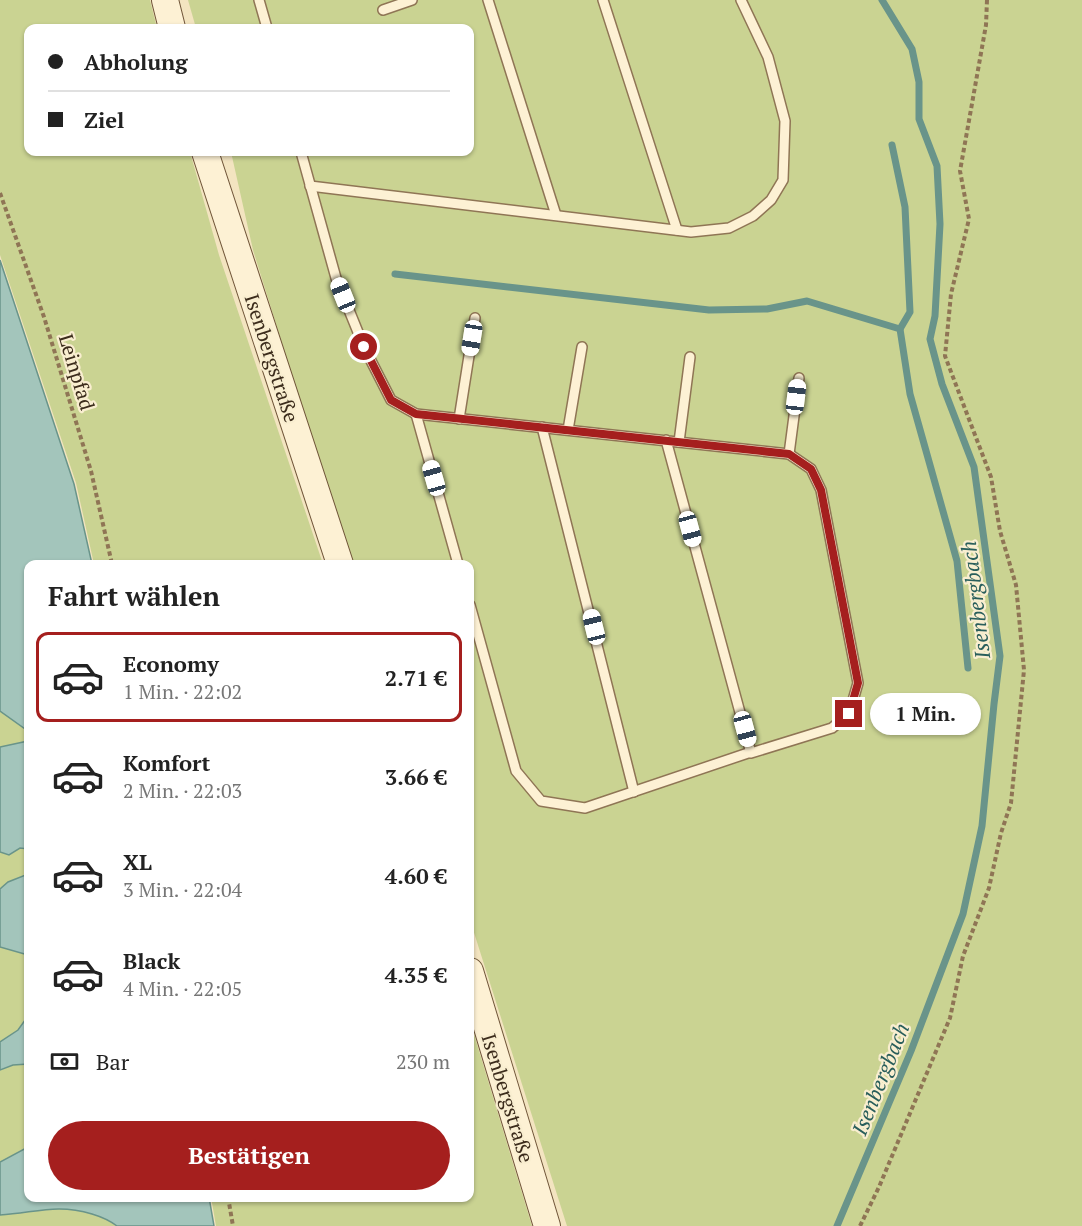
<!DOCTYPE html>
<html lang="de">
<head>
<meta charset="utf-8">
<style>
  :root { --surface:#fff; --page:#f6f6f6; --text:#222; --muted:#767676; --line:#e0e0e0; --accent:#a51f1e }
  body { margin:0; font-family:"PT Serif",serif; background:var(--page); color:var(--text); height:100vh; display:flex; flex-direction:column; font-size:22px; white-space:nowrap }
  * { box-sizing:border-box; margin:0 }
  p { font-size:20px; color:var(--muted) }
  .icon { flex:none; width:33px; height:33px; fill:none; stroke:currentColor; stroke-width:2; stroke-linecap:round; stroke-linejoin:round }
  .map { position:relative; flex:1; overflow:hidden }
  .side { position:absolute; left:24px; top:560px; width:450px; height:642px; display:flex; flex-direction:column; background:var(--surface); border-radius:12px; box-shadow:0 2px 4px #0004 }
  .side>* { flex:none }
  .guide { position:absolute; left:24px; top:24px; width:450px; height:132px; border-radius:12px; box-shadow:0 2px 4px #0004; display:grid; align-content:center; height:132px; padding:0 24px; background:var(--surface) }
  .end { position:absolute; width:27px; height:27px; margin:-14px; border:8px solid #a51f1e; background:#fff; box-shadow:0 0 0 3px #fff }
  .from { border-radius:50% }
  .bubble { position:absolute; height:42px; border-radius:21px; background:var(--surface); box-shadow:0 2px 4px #0004; font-size:20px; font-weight:700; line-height:42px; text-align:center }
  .car { position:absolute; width:18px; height:36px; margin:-18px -9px; border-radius:8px; box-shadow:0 0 4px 2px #0007; background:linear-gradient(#fff 24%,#345 0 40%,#fff 0 76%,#345 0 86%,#fff 0) }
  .guide b { display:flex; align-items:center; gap:21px; height:57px; font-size:22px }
  .guide b+b { border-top:2px solid var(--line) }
  .guide i { width:15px; height:15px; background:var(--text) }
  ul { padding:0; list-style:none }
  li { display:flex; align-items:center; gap:18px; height:90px; margin:0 12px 9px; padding:0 12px; border:3px solid transparent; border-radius:12px }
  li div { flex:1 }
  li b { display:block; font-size:22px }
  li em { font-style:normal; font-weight:700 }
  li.on { border-color:var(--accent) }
  li>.icon { width:54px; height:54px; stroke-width:1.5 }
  h2 { padding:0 24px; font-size:27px; line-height:72px }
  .pay { display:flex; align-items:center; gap:15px; height:66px; padding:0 24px; font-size:22px }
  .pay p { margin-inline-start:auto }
  .primary-button { display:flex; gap:12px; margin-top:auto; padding:12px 24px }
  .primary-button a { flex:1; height:69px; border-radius:36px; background:var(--accent); color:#fff; font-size:24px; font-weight:700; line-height:69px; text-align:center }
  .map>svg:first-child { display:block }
  .green { fill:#cad392 }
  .water { fill:#a3c5bb; stroke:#69948a; stroke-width:1.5 }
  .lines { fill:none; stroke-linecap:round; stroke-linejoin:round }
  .stream { stroke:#69948a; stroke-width:7 }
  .service-casing { stroke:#8f7555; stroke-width:12 }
  .secondary-casing { stroke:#705539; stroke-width:28 }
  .path { stroke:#8f7555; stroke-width:4; stroke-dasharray:4.5 3; stroke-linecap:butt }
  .service { stroke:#fdf1d4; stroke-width:9 }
  .secondary { stroke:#fdf1d4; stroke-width:26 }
  .route { stroke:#a51f1e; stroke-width:8 }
  .labels { text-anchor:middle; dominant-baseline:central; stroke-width:4.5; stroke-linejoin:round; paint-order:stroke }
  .street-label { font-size:20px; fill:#3c2c1c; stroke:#f9eed0 }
  .water-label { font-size:21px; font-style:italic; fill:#295e5b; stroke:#f9eed0 }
</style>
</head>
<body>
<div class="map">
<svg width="1082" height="1226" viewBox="0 0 1082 1226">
  <rect width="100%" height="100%" fill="#f3e4c0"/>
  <g class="green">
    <polygon points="0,0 150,0 157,28 28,28 28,152 190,152 219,255 323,564 94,564 76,483 0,255"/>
    <polygon points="188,0 1082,0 1082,1226 567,1226 470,920 470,564 353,564 330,498 253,250 231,152 470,152 470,28 196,28"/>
    <polygon points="0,625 28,728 28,1197 123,1197 129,1226 0,1226"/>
    <polygon points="470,1021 532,1226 216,1226 211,1197 470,1197"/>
  </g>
  <g class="water">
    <polygon points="0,260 74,484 92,564 28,564 28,731 0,711"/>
    <polygon points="28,741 28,849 20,848 9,855 0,852 0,747"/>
    <polygon points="28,874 28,955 0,947 0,889 8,882"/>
    <polygon points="28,1016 28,1064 13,1065 0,1070 0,1042 18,1030"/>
    <path d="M 28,1147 L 28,1197 L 209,1197 L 214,1226 L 117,1226 C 109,1220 102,1217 92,1214 C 56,1203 35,1213 0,1215 L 0,1162 Z"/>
  </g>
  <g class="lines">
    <g class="stream">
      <polyline points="892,145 905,207 910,312 900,329"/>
      <polyline points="395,274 709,310 767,309 807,301 900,329 910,394 957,561 968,668"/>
      <polyline points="837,1226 911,1051 963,914 982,826 994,704 1000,656 974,467 942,384 930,339 935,316 940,224 937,166 919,119 919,82 912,49 882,0"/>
    </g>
    <g class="service-casing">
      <g id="service">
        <polyline points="259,0 267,28"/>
        <polyline points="488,0 556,215"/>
        <polyline points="603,0 677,230"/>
        <polyline points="383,10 412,0"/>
        <polyline points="301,152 336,278 364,347 391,400 416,414 789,454 811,469 821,490 858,683 849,714 832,728 751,753 666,440"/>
        <polyline points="310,186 691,232 729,228 753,216 771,200 783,180 785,121 768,57 741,0"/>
        <polyline points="416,414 458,564"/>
        <polyline points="459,419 475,318"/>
        <polyline points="542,427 634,792"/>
        <polyline points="568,430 582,347"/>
        <polyline points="679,442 690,357"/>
        <polyline points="789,454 799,378"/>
        <polyline points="470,605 516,771 541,801 585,808 751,752"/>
      </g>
    </g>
    <g class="secondary-casing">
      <g id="secondary">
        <polyline points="165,0 172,28"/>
        <polyline points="205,152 340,564"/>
        <polyline points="470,971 547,1226"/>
      </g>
    </g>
    <g class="path">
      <polyline points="0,193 44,317 91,471 112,564"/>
      <polyline points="228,1197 233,1226"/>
      <polyline points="860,1226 879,1187 950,1018 963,956 989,888 1001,833 1011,803 1024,670 1016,585 1000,531 991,477 945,356 951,294 969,219 960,171 986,25 987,0"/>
    </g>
    <use href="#service" class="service"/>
    <use href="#secondary" class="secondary"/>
  </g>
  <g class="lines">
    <polyline class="route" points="364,347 391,400 416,414 789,454 811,469 821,490 858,683 849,714"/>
  </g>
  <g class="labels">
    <g class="street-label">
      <text transform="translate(272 358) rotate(72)">Isenbergstraße</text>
      <text transform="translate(77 372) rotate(73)">Leinpfad</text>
      <text transform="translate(508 1098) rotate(73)">Isenbergstraße</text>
    </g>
    <g class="water-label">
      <text transform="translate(975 600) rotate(-97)">Isenbergbach</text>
      <text transform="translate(880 1079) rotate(-68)">Isenbergbach</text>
    </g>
  </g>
</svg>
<i class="end from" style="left:364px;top:347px"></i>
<i class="end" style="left:849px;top:714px"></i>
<div class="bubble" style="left:870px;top:693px;width:111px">1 Min.</div>
<i class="car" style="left:343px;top:295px;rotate:338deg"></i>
<i class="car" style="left:472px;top:338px;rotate:189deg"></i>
<i class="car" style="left:796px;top:397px;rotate:7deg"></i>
<i class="car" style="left:434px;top:478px;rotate:344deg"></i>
<i class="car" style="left:690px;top:529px;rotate:165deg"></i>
<i class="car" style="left:594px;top:627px;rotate:346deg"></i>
<i class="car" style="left:745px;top:729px;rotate:165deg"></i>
<div class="guide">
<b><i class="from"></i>Abholung</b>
<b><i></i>Ziel</b>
</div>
<section class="side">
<h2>Fahrt wählen</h2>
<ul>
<li class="on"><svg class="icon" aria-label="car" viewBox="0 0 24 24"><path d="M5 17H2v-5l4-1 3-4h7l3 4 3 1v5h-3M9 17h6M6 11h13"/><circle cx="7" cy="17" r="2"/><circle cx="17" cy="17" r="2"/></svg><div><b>Economy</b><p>1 Min. · 22:02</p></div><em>2.71 €</em></li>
<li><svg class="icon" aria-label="car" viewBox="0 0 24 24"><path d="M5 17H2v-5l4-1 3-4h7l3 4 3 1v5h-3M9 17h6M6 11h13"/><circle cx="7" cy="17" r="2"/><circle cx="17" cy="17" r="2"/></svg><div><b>Komfort</b><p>2 Min. · 22:03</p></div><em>3.66 €</em></li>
<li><svg class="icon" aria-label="car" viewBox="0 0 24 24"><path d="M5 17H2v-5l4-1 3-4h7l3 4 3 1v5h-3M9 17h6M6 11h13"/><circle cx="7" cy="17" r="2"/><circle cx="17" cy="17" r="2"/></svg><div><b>XL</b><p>3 Min. · 22:04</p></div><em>4.60 €</em></li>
<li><svg class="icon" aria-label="car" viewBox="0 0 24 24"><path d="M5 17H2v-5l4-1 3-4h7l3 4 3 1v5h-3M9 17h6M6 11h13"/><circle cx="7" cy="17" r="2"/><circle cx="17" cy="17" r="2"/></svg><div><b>Black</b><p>4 Min. · 22:05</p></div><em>4.35 €</em></li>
</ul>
<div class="pay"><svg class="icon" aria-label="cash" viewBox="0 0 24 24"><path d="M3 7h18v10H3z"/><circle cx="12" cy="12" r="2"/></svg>Bar<p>230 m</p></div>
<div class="primary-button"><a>Bestätigen</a></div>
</section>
</div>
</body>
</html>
